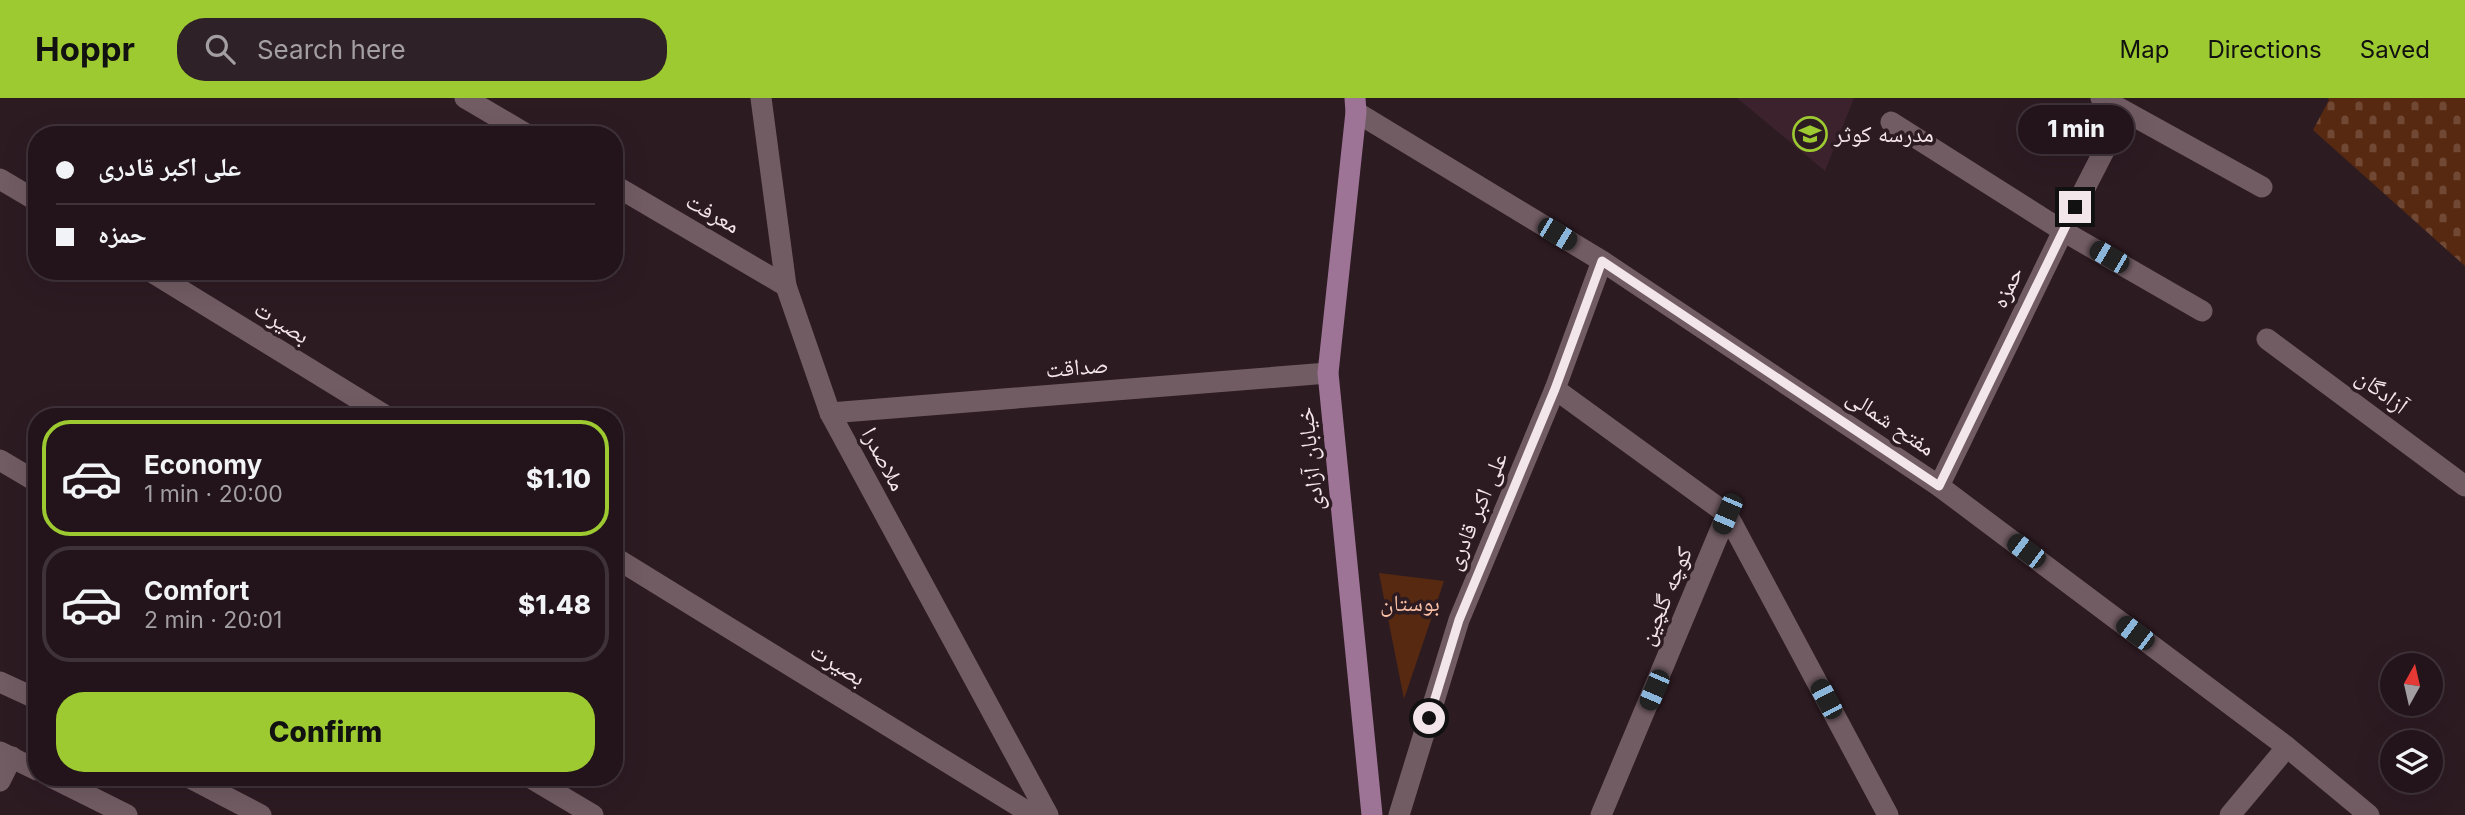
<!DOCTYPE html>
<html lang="en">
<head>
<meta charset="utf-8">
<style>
  :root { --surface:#22141a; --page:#2e2127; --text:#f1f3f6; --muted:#a29ea2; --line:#3f3339; --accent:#9dca30 }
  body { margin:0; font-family:Inter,"Noto Naskh Arabic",sans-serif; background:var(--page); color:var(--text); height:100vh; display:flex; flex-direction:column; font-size:26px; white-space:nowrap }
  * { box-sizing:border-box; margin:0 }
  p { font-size:23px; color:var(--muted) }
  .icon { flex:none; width:38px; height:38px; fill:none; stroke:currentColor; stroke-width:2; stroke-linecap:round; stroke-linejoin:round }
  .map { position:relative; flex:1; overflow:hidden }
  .side { position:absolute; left:28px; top:310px; width:595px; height:378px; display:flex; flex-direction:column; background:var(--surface); border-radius:28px; box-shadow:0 7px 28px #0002,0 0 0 2px var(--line) }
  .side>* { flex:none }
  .hud { position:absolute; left:28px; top:28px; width:595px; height:154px; border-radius:28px; box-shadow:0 7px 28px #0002,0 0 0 2px var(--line); display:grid; align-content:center; height:154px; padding:0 28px; background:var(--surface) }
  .needle { width:46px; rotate:8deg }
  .tools { position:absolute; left:2380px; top:555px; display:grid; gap:14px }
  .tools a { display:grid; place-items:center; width:63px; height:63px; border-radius:50%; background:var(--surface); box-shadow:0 7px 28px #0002,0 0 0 2px var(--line); font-size:35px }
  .end { position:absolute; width:32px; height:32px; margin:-16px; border:9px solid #f3e6ea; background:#111; box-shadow:0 0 0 4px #111 }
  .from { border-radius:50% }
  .bubble { position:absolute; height:49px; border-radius:24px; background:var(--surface); box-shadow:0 7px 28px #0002,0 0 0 2px var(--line); font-size:23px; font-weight:800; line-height:49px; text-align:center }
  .car { position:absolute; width:21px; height:42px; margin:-21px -10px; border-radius:9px; box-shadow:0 0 5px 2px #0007; background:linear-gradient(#222 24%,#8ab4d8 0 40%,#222 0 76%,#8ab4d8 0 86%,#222 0) }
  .hud b { display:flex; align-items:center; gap:24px; height:66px; font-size:26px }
  .hud b+b { border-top:2px solid var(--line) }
  .hud i { width:18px; height:18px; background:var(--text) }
  ul { padding:12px 0 0; list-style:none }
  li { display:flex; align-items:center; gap:21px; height:116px; margin:0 14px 10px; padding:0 14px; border:4px solid var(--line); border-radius:28px }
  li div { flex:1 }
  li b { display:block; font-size:26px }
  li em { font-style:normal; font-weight:800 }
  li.active { border-color:var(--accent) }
  li>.icon { width:63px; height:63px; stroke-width:1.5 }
  .button { display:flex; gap:14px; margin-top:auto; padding:14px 28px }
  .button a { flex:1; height:80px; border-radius:28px; background:var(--accent); color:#111; font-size:28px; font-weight:800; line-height:80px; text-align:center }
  header { display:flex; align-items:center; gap:42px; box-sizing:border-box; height:98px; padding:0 35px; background:var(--accent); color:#111 }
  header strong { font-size:33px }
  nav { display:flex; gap:38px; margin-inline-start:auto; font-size:24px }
  .search { width:490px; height:63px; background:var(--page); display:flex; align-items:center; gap:18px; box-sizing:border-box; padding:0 24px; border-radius:28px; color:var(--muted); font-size:26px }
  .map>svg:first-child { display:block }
  .built { fill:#3b222c }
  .cemetery { fill:url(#cemetery-stones) }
  .park { fill:#572910 }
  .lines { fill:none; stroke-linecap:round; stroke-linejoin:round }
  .minor { stroke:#725c64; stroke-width:21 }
  .major { stroke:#9d7495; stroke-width:21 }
  .route { stroke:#f3e6ea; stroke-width:9 }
  .labels { text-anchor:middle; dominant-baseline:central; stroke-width:7; stroke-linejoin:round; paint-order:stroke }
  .poi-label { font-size:23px; fill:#f3e6ea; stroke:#2d1b22; text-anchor:start }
  .street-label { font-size:23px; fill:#f3e6ea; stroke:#2d1b22 }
  .park-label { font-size:23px; fill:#fac1a6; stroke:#2d1b22 }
</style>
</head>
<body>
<header>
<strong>Hoppr</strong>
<div class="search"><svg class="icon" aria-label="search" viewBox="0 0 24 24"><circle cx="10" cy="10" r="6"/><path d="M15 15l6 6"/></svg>Search here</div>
<nav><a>Map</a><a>Directions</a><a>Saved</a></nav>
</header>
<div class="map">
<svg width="2465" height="717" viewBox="0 0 2465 717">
  <defs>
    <pattern id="cemetery-stones" width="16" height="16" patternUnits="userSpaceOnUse" patternTransform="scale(1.75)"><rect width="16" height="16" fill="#572910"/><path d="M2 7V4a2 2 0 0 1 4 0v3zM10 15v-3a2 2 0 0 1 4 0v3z" fill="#704833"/></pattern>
  </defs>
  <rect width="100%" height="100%" fill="#2d1b22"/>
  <polygon class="built" points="1737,0 1854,0 1825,73"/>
  <polygon class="cemetery" points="2328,0 2465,0 2465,168 2313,32 2329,2"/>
  <polygon class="park" points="1379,475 1444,483 1404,601"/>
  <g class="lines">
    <g class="minor">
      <polyline points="465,0 528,37"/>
      <polyline points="761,0 786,188 830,315 1048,717"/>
      <polyline points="2101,0 2262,89"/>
      <polyline points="1356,14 1602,163 1939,388 2287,649 2369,717"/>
      <polyline points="1891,24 2063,133 2202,213"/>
      <polyline points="0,81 37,103"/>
      <polyline points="614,87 786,188"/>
      <polyline points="1602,163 1555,291 1727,416 1888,717"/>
      <polyline points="150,173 386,318"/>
      <polyline points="2267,241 2465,388"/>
      <polyline points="830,315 1328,275"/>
      <polyline points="0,362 37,384"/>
      <polyline points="1939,388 2063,133 2124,14"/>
      <polyline points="614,459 1033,717"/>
      <polyline points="0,584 37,601"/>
      <polyline points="0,654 37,672"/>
      <polyline points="51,679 127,717"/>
      <polyline points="188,679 261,717"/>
      <polyline points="529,679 593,717"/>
      <polyline points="0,683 12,659"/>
      <polyline points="1399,717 1459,522 1555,291"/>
      <polyline points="1601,717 1727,416"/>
      <polyline points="2230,717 2287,649"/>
    </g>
    <polyline class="major" points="1355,0 1356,14 1328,275 1372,717"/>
  </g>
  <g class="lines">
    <polyline class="route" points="1429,620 1459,522 1555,291 1602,163 1939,388 2075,109"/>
  </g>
  <defs>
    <g id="school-ring" transform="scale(1.75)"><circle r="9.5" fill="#2d1b22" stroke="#9dca30" stroke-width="1.5"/><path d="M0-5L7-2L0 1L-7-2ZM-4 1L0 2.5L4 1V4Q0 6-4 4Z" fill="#9dca30"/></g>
  </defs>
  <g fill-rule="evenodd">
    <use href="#school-ring" x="1810" y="36"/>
  </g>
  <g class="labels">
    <g class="poi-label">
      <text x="1834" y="36">مدرسه کوثر</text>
    </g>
    <g class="street-label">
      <text transform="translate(713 115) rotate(30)">معرفت</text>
      <text transform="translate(2007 189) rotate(-64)">حمزه</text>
      <text transform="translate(282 224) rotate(32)">بصیرت</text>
      <text transform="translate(1077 269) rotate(-5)">صداقت</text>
      <text transform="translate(2382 293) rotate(37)">آزادگان</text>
      <text transform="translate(1891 324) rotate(34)">مفتح شمالی</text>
      <text transform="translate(884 361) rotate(62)">ملاصدرا</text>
      <text transform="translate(1310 361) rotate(-96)">خیابان آزادی</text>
      <text transform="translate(1476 413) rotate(-67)">علی اکبر قادری</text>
      <text transform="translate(1665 498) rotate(-67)">کوچه گلچین</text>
      <text transform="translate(838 566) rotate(32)">بصیرت</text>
    </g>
    <g class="park-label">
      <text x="1410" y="505">بوستان</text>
    </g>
  </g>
</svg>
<div class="tools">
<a><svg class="needle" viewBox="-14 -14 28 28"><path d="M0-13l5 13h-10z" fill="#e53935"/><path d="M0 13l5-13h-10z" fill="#a29ea2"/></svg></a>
<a><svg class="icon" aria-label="layers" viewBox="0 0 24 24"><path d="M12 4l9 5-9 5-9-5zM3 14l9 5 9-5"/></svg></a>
</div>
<i class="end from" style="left:1429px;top:620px"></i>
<i class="end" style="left:2075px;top:109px"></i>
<div class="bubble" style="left:2018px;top:7px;width:116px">1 min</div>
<i class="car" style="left:1557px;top:136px;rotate:121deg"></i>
<i class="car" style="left:2109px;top:159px;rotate:300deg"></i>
<i class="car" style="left:1727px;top:416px;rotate:203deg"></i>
<i class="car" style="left:2026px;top:453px;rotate:307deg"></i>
<i class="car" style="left:2135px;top:535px;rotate:307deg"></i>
<i class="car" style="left:1654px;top:592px;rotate:203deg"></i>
<i class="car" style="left:1826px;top:601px;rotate:332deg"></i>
<div class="hud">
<b><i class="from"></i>علی اکبر قادری</b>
<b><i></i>حمزه</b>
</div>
<section class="side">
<ul>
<li class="active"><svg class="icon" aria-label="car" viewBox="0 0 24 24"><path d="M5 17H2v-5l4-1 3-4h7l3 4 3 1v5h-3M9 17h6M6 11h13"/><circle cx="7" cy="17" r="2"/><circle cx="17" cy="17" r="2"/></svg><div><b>Economy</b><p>1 min · 20:00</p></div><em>$1.10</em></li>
<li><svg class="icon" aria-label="car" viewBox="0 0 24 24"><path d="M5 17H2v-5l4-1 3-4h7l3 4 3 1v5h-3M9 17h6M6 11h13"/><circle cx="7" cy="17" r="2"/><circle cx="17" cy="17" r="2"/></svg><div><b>Comfort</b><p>2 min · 20:01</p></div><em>$1.48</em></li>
</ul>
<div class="button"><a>Confirm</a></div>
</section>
</div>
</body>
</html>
